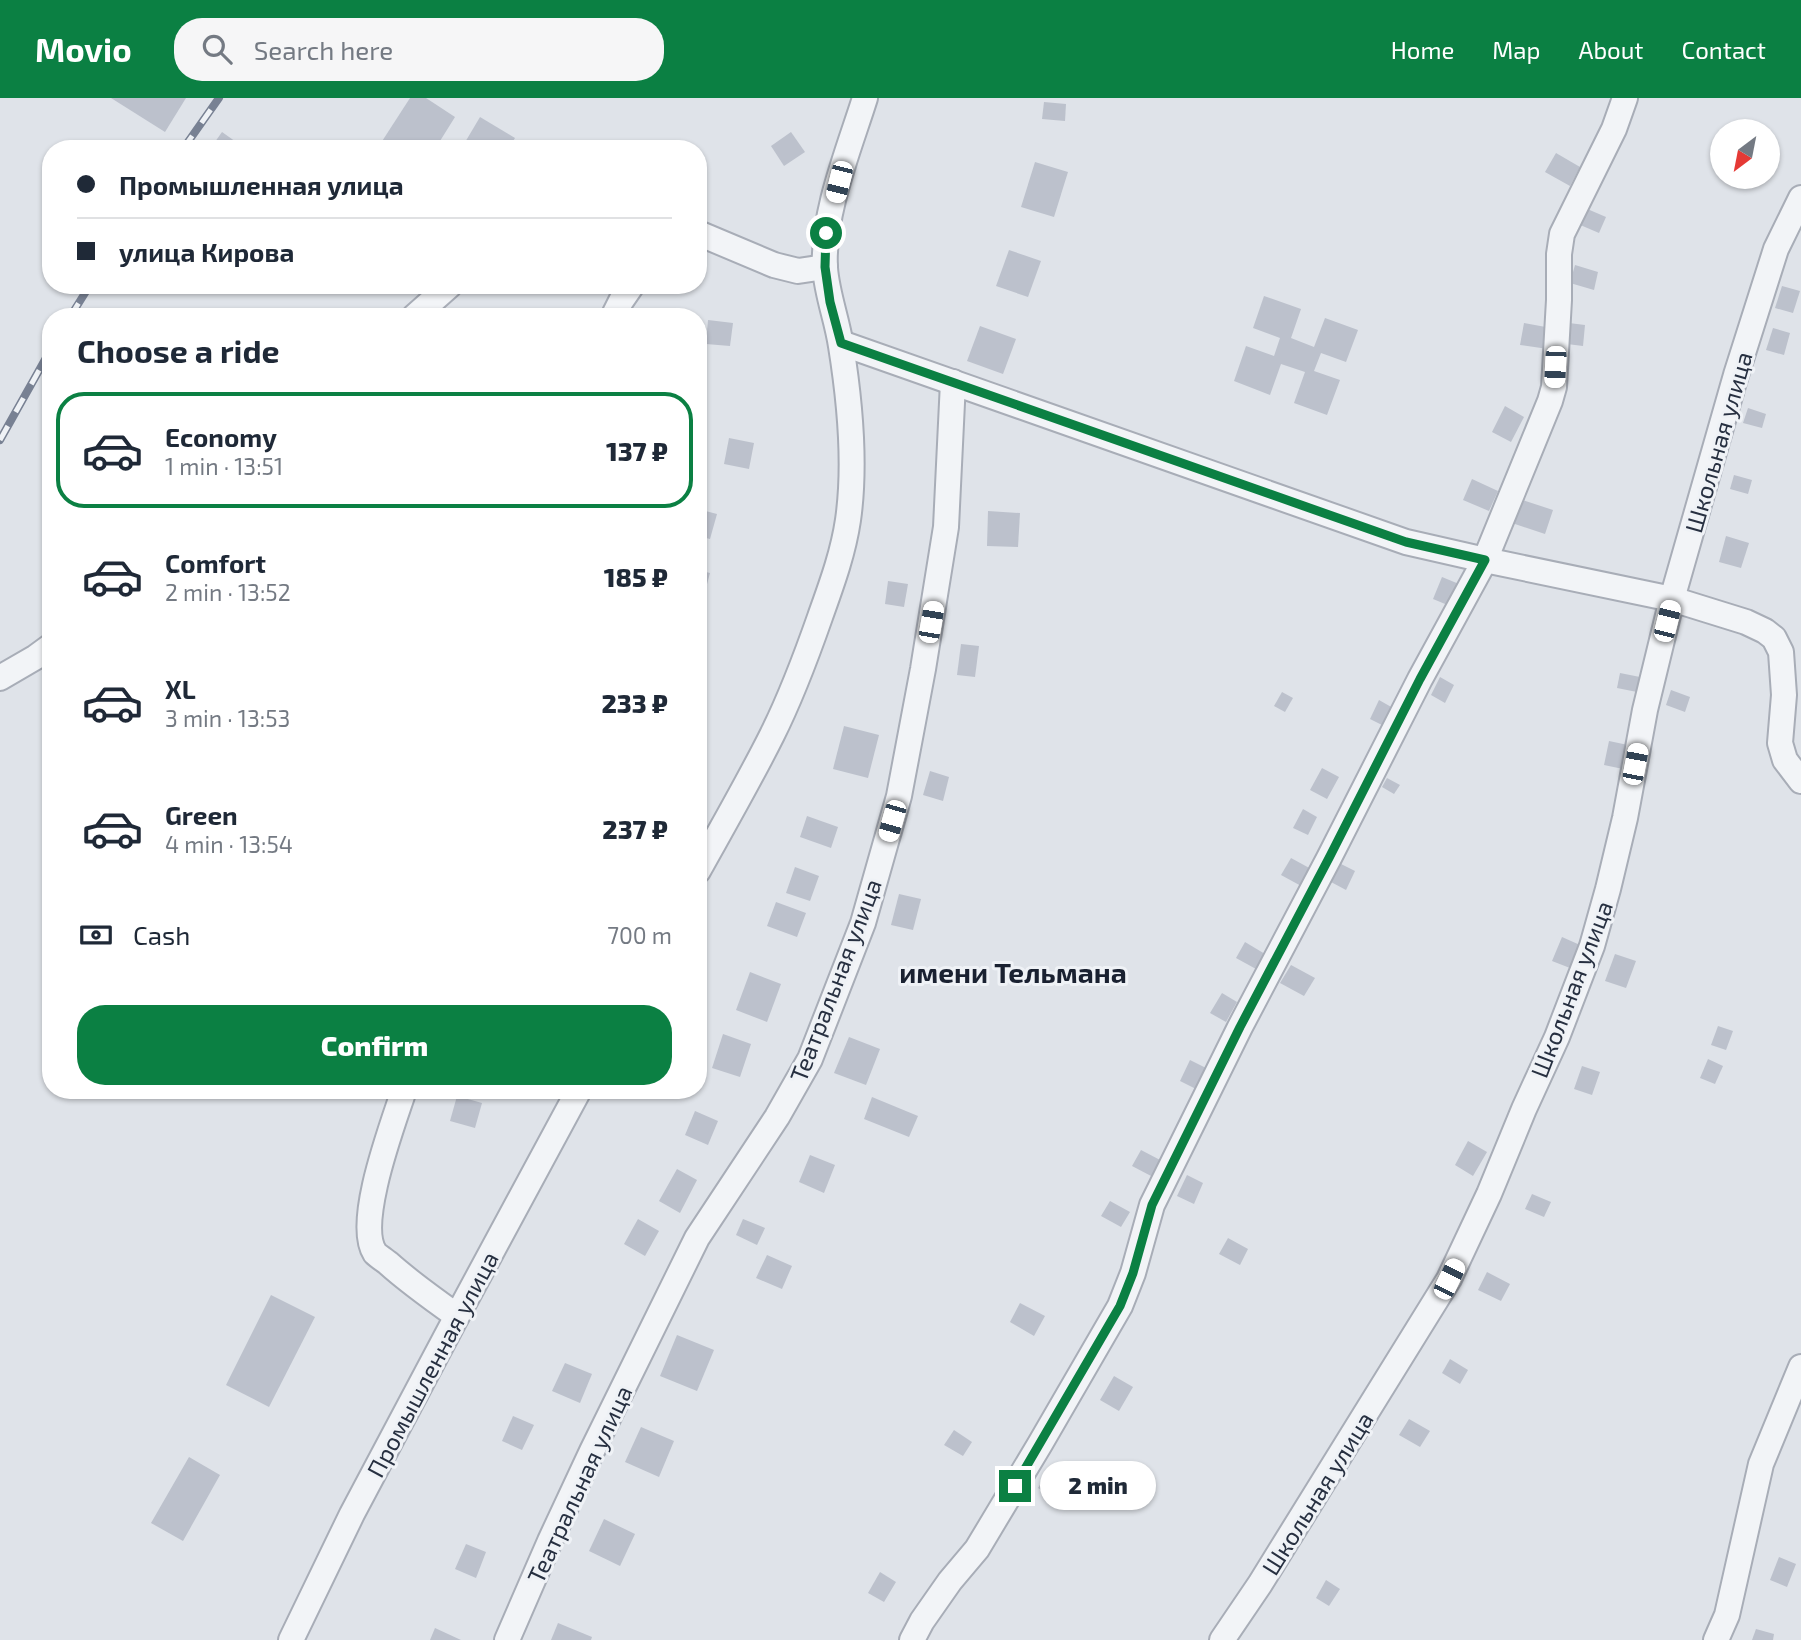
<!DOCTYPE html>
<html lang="en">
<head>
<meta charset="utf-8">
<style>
  :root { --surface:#fff; --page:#f6f6f7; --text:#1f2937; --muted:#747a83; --line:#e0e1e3; --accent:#0b8043 }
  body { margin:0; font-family:"Exo 2",sans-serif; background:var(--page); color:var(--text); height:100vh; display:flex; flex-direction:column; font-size:26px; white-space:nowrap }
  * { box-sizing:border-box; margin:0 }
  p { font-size:23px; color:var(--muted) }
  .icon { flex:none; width:38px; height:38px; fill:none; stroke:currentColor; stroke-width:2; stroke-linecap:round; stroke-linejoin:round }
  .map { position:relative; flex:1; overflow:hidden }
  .side { position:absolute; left:42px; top:210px; width:665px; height:791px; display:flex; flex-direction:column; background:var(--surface); border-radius:28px; box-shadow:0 2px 5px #0004 }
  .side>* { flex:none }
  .top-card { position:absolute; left:42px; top:42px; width:665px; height:154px; border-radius:28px; box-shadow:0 2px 5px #0004; display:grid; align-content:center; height:154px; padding:0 35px; background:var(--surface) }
  .needle { width:46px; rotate:212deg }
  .controls { position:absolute; left:1710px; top:21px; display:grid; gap:14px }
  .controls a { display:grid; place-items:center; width:70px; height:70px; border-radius:50%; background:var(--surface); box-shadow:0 2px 5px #0004; font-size:35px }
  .end { position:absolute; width:32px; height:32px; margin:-16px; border:9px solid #0b8043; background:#fff; box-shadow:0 0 0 4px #fff }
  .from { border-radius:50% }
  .bubble { position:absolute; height:49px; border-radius:24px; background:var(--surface); box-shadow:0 2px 5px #0004; font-size:23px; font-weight:800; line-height:49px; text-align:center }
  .car { position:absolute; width:21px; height:42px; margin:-21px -10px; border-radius:9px; box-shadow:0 0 5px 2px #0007; background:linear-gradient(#fff 24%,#345 0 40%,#fff 0 76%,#345 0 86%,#fff 0) }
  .top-card b { display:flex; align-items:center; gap:24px; height:66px; font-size:26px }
  .top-card b+b { border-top:2px solid var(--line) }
  .top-card i { width:18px; height:18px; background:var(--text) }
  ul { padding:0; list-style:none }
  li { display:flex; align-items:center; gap:21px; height:116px; margin:0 14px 10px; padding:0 21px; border:4px solid transparent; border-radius:28px }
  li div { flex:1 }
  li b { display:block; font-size:26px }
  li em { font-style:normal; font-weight:800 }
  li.selected { border-color:var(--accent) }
  li>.icon { width:63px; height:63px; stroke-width:1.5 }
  h2 { padding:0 35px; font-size:32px; line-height:84px }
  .pay { display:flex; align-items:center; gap:18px; height:77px; padding:0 35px; font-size:26px }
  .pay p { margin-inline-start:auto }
  .primary-button { display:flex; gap:14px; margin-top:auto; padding:14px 35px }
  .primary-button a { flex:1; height:80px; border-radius:28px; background:var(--accent); color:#fff; font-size:28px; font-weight:800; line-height:80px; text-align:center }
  header { display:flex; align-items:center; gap:42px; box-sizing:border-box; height:98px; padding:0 35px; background:var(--accent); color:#fff }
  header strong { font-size:33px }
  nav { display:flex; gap:38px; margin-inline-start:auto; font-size:24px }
  .search { width:490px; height:63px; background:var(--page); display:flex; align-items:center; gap:18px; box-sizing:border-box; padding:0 24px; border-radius:28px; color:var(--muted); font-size:26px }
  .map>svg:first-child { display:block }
  .building { fill:#bcc1cc }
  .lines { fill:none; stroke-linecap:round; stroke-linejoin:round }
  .minor-casing { stroke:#a8adb7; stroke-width:28 }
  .minor { stroke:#f2f4f7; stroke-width:24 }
  .rail-casing { stroke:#788193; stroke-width:8 }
  .rail { stroke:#eff2f6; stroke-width:5; stroke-dasharray:16; stroke-linecap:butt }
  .route { stroke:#0b8043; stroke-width:9 }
  .labels { text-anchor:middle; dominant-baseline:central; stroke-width:6; stroke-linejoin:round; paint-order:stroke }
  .street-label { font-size:24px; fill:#273041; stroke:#eff2f6 }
  .quarter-label { font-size:28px; font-weight:bold; fill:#1a2131; stroke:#eff2f6 }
</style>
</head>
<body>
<header>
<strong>Movio</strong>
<div class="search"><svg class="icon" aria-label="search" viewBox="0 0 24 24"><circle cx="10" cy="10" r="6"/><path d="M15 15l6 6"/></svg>Search here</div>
<nav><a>Home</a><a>Map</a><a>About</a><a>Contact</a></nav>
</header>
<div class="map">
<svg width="1801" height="1542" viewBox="0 0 1801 1542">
  <rect width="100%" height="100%" fill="#dfe3e9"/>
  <g class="building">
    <polygon points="111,0 186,0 165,34"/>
    <polygon points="410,0 426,0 455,19 435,51 377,51"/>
    <polygon points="1044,4 1066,6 1065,23 1042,21"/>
    <polygon points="480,19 515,40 508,51 461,51"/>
    <polygon points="222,34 246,51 210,51"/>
    <polygon points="791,34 805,54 784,68 771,48"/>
    <polygon points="1556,55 1580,69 1570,88 1545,74"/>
    <polygon points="1035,64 1068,74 1054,119 1021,109"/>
    <polygon points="1585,110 1606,119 1599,135 1578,126"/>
    <polygon points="1009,152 1041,163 1028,199 996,188"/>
    <polygon points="1575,167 1598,174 1594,192 1570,185"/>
    <polygon points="1782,188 1800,193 1793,215 1775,210"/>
    <polygon points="1264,198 1301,211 1291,240 1314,249 1325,220 1358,232 1346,264 1321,255 1314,273 1340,282 1327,317 1294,305 1305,274 1281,266 1270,297 1234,283 1246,248 1274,258 1280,240 1253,230"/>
    <polygon points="708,222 733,225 730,248 706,246"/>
    <polygon points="1524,225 1551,230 1548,251 1520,247"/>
    <polygon points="1569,225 1585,227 1583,248 1567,246"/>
    <polygon points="980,228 1016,241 1003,276 967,263"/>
    <polygon points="1773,230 1790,235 1784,257 1766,252"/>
    <polygon points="1505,308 1524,319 1511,344 1492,334"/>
    <polygon points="1748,310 1766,316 1762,330 1743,325"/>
    <polygon points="729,340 754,345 749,371 724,366"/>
    <polygon points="1734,377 1752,382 1748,396 1730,391"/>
    <polygon points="1472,381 1498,393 1489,413 1463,402"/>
    <polygon points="1519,401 1553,412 1545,436 1512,425"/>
    <polygon points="698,411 717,416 710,441 698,438"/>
    <polygon points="988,413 1020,415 1018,449 987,448"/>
    <polygon points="1726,438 1749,445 1741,470 1719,464"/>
    <polygon points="698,472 710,475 706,490 698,488"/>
    <polygon points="1442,479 1459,486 1450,508 1433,501"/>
    <polygon points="888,483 908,486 904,509 885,506"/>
    <polygon points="961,546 979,548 975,579 957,577"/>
    <polygon points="1620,575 1640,579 1637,594 1617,590"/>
    <polygon points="1440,579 1454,587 1445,605 1431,597"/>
    <polygon points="1671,592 1690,599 1685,614 1666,607"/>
    <polygon points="1282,594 1293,600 1285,614 1274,608"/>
    <polygon points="1379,602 1393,610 1384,628 1370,621"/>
    <polygon points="844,628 879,637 868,680 833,671"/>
    <polygon points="1609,643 1628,647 1623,671 1604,667"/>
    <polygon points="1322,670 1339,679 1327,701 1310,692"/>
    <polygon points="930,673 949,679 943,703 923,697"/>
    <polygon points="1387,680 1400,687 1394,696 1382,689"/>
    <polygon points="1303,711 1317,719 1308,737 1293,730"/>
    <polygon points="807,718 838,729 831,750 800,739"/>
    <polygon points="1291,760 1313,772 1303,789 1281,777"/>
    <polygon points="1341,766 1355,773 1346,792 1331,784"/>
    <polygon points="795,769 819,778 810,803 786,795"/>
    <polygon points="899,796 921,801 913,832 891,827"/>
    <polygon points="776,804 806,815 797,839 767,828"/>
    <polygon points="1562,839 1580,847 1570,870 1552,863"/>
    <polygon points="1245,844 1265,856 1256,871 1236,860"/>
    <polygon points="1615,856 1636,863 1626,890 1605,883"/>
    <polygon points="1291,867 1315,880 1304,898 1280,885"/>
    <polygon points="750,874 781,886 767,924 736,912"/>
    <polygon points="1222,895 1237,904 1226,924 1210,915"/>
    <polygon points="1718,928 1733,933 1726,952 1711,947"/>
    <polygon points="723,936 751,946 740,979 712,970"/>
    <polygon points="849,939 880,951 866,987 834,975"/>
    <polygon points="1708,961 1723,968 1715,986 1700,980"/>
    <polygon points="1190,962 1206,970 1196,991 1180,983"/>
    <polygon points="1582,968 1600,974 1592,997 1574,991"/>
    <polygon points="457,998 482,1005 475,1030 450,1023"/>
    <polygon points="872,999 918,1018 909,1039 864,1021"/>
    <polygon points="695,1013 718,1023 708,1047 685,1037"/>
    <polygon points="1468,1043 1487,1054 1473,1078 1455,1067"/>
    <polygon points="1141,1052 1162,1063 1153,1079 1132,1068"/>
    <polygon points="810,1057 835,1067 824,1095 799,1084"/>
    <polygon points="677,1071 697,1082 680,1115 659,1103"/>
    <polygon points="1187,1077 1203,1085 1194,1106 1177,1098"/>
    <polygon points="1532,1096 1551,1104 1544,1119 1525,1111"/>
    <polygon points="1110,1103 1130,1114 1121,1129 1101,1118"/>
    <polygon points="638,1121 659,1133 645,1158 624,1146"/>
    <polygon points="743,1121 765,1130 757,1147 736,1137"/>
    <polygon points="1228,1140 1248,1151 1240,1167 1219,1156"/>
    <polygon points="767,1157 792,1168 782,1191 756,1180"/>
    <polygon points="1487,1174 1510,1186 1501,1203 1478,1192"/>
    <polygon points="271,1197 315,1219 269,1309 226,1287"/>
    <polygon points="1020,1205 1045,1218 1034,1238 1010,1224"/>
    <polygon points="677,1237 714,1252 697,1293 660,1278"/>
    <polygon points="1450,1261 1468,1272 1460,1286 1442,1275"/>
    <polygon points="565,1265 592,1276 580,1305 552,1293"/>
    <polygon points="1114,1278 1133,1289 1119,1313 1100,1302"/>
    <polygon points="513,1318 534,1327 522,1352 502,1343"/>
    <polygon points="1409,1321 1430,1333 1420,1349 1399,1337"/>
    <polygon points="641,1329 674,1343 659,1379 625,1364"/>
    <polygon points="954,1332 972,1344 963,1358 944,1347"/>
    <polygon points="189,1359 220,1377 183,1443 151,1425"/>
    <polygon points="1049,1372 1073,1386 1062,1405 1038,1390"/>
    <polygon points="604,1421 635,1436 620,1468 589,1453"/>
    <polygon points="466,1446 486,1454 476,1480 455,1471"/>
    <polygon points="1779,1459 1796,1466 1787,1489 1770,1482"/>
    <polygon points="880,1474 896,1484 884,1504 868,1495"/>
    <polygon points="1326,1482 1340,1491 1329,1508 1316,1500"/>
    <polygon points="558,1525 592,1539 591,1542 551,1542"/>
    <polygon points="435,1530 461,1542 430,1542"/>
    <polygon points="1756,1531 1774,1536 1773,1542 1752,1542"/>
  </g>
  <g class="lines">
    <g class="minor-casing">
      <g id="minor">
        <polyline points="698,135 774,167 798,173 825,169"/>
        <polyline points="414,219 450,187"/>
        <polyline points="613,219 621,203 632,187"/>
        <polyline points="841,245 1406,444 1485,462 1672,501 1746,524 1765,533 1774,540 1781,554 1784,597 1780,645 1785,662 1801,683"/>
        <polyline points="0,580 36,559 51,548"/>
        <path d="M 698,773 C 723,728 749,683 772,637 C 791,599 806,559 820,519 C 831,488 843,456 848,422 C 856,366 850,304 841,248 C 837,221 827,197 825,170 C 822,116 849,51 865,0"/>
        <path d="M 404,992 C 393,1026 355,1125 375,1155 C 378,1158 384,1162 388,1165 C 409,1184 433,1201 457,1218"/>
        <polyline points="291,1542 352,1416 457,1218 579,992"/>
        <polyline points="507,1542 550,1443 592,1353 697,1140 777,1019 810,961 863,825 899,698 923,571 946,429 953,284"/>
        <polyline points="912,1542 922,1523 950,1483 977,1451 1040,1346 1120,1208 1133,1175 1152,1107 1240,929 1329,760 1420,581 1485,462 1550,303 1554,289 1559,202 1559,156 1562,136 1614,31 1625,0"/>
        <polyline points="1222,1542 1260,1486 1449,1181 1489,1096 1524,1011 1557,939 1592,848 1608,791 1625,720 1645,612 1672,501 1736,277 1776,151 1801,100"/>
        <polyline points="1716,1542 1727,1517 1761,1366 1801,1269"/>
      </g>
    </g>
    <use href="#minor" class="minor"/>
    <g class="rail-casing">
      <g id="rail">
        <polyline points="183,51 219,0"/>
        <polyline points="70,219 90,187"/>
        <polyline points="0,342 51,251"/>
      </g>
    </g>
    <use href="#rail" class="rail"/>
  </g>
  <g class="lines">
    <polyline class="route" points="826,135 825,169 830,204 841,245 1406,444 1485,462 1420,581 1329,760 1240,929 1152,1107 1133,1175 1120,1208 1015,1388"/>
  </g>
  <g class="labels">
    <g class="street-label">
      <text transform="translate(1718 344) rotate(-74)">Школьная улица</text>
      <text transform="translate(835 882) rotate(-69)">Театральная улица</text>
      <text transform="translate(1571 891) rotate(-69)">Школьная улица</text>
      <text transform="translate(432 1266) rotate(-62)">Промышленная улица</text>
      <text transform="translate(579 1386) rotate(-65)">Театральная улица</text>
      <text transform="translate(1317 1395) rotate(-58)">Школьная улица</text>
    </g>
    <g class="quarter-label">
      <text x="1013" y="874">имени Тельмана</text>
    </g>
  </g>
</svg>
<div class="controls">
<a><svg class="needle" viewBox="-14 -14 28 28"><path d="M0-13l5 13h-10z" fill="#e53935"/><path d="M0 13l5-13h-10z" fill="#747a83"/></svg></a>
</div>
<i class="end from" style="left:826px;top:135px"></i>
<i class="end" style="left:1015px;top:1388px"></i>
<div class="bubble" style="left:1040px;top:1363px;width:116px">2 min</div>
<i class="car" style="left:839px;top:84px;rotate:194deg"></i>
<i class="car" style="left:1555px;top:269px;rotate:183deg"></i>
<i class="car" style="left:1667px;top:523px;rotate:14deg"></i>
<i class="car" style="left:931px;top:524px;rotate:10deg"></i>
<i class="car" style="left:1635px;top:666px;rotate:11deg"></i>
<i class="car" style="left:892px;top:723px;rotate:196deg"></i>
<i class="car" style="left:1449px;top:1181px;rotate:26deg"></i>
<div class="top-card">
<b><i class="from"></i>Промышленная улица</b>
<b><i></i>улица Кирова</b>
</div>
<section class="side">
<h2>Choose a ride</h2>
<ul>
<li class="selected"><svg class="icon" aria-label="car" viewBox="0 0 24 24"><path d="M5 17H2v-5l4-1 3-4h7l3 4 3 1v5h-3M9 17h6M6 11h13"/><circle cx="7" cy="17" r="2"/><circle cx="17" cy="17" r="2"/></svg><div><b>Economy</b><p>1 min · 13:51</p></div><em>137 ₽</em></li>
<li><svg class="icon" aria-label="car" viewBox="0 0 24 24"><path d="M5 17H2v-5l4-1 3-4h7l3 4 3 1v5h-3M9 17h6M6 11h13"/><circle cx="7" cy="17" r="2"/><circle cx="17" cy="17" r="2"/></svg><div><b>Comfort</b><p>2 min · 13:52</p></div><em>185 ₽</em></li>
<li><svg class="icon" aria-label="car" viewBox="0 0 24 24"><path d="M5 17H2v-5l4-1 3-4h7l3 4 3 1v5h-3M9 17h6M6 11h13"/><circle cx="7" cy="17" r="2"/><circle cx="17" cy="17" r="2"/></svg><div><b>XL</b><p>3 min · 13:53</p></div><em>233 ₽</em></li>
<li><svg class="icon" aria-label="car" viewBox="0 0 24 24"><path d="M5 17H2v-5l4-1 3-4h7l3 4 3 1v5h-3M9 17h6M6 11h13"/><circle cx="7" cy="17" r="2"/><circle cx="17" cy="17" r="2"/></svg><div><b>Green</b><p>4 min · 13:54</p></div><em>237 ₽</em></li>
</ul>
<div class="pay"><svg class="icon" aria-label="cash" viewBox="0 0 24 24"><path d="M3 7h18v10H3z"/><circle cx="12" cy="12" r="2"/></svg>Cash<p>700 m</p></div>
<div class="primary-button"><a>Confirm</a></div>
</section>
</div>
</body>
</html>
